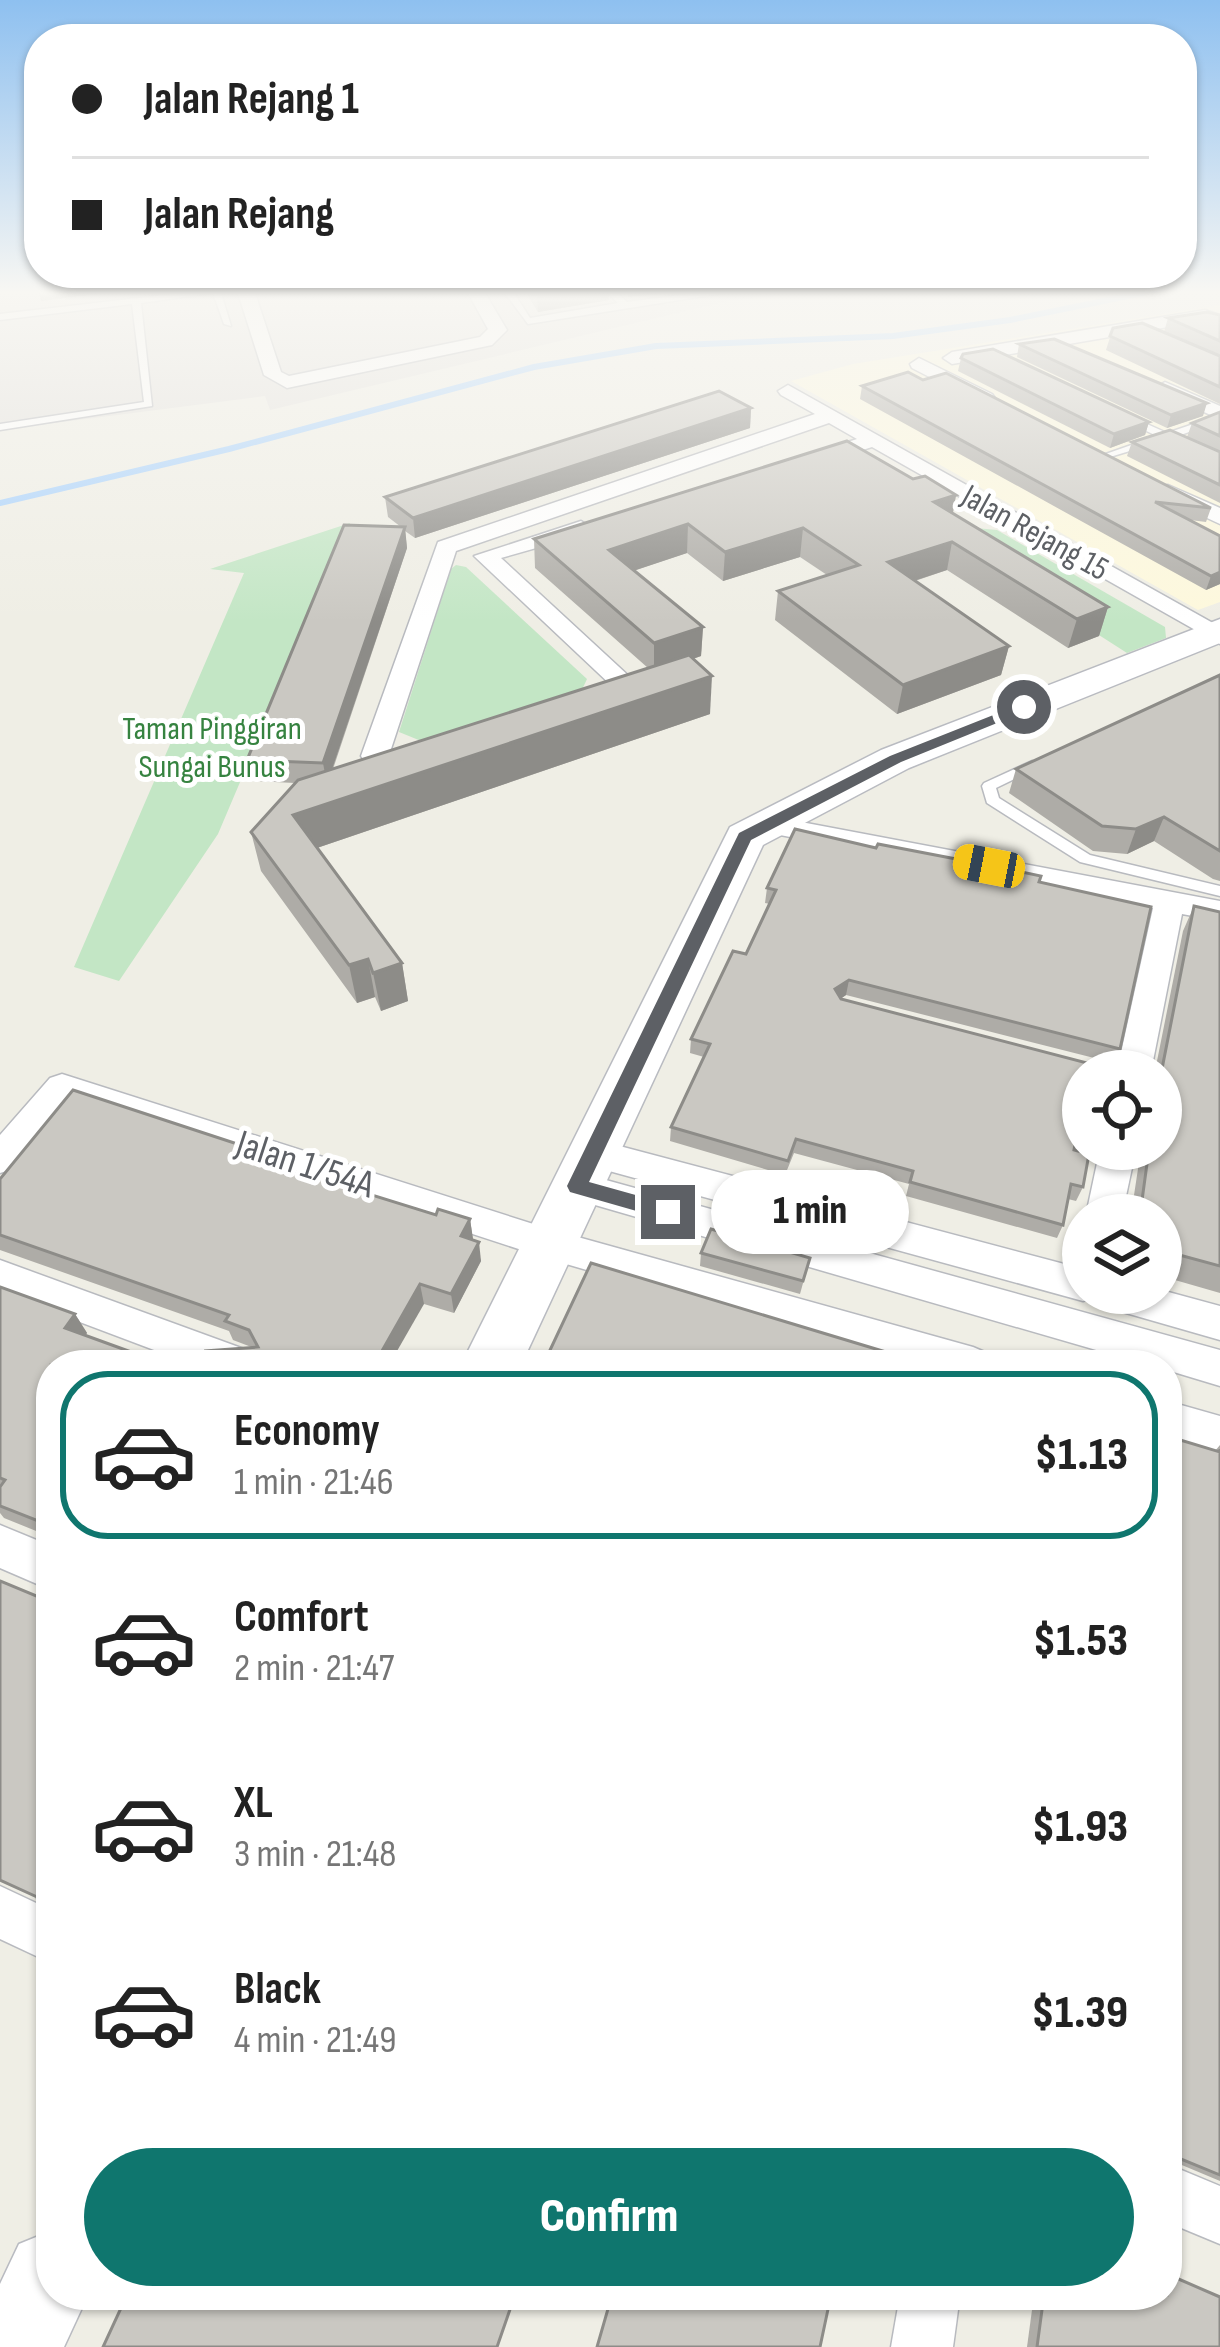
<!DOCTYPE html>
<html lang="en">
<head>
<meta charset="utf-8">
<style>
  :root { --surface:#fff; --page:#f6f6f6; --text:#222; --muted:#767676; --line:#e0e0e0; --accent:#0f766e }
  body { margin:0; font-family:"Sofia Sans Condensed",sans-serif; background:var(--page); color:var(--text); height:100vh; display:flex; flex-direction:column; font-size:45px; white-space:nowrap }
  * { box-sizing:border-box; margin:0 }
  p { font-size:39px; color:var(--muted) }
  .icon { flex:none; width:66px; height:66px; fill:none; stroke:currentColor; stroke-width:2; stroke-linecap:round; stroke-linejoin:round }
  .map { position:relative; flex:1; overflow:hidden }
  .drawer { position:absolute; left:36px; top:1350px; width:1146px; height:960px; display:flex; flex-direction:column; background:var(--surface); border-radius:48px; box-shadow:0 3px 9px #0004 }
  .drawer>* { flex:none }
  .guide { position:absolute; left:24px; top:24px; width:1173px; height:264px; border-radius:48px; box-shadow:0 3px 9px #0004; display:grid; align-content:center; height:264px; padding:0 48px; background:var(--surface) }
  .buttons { position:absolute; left:1062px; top:1050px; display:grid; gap:24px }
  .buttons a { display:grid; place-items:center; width:120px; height:120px; border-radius:50%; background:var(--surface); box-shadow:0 3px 9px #0004; font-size:60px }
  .end { position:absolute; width:54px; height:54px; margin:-27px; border:15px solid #5d6065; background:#fff; box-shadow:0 0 0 6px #fff }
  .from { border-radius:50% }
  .bubble { position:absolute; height:84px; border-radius:42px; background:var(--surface); box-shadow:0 3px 9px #0004; font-size:39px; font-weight:800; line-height:84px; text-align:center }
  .car { position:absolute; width:36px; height:72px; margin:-36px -18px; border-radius:15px; box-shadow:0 0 9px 3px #0007; background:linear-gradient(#f5c518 24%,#345 0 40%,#f5c518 0 76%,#345 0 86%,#f5c518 0) }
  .guide b { display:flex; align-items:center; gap:42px; height:114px; font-size:45px }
  .guide b+b { border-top:3px solid var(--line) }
  .guide i { width:30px; height:30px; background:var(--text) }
  ul { padding:21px 0 0; list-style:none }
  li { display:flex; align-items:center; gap:36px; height:168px; margin:0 24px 18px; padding:0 24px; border:6px solid transparent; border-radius:48px }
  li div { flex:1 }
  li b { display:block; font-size:45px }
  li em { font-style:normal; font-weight:800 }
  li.current { border-color:var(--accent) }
  li>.icon { width:108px; height:108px; stroke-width:1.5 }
  .button { display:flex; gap:24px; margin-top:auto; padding:24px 48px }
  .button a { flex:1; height:138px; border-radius:72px; background:var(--accent); color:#fff; font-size:48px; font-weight:800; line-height:138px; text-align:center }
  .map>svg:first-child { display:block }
  .commercial { fill:#fdf8dc }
  .industrial { fill:#e3e1dd }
  .green { fill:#c3e6c5 }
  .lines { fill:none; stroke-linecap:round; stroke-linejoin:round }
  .stream { stroke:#a7d1fd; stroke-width:6 }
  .lane-casing { stroke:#b8babf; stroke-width:3 }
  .street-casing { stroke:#b8babf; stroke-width:3 }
  .secondary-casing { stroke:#b9bbc1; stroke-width:3 }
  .lane { fill:#fff; fill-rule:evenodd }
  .street { fill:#fff; fill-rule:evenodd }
  .secondary { fill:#fff; fill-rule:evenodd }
  .wall { fill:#aeaca7 }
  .shaded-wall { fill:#8d8c88 }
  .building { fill:#cac8c2; stroke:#8d8c88; stroke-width:3 }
  .route { fill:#5d6065 }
  .labels { text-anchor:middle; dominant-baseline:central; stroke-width:10; stroke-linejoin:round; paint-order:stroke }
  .far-street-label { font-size:33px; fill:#5d6065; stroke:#fff }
  .far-park-label { font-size:33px; fill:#368340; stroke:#fff }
  .street-label { font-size:39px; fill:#5d6065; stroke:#fff }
</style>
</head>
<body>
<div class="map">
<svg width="1220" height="2347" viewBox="0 0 1220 2347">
  <rect width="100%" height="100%" fill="#efeee5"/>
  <polygon class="commercial" points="1220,305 1220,602 1198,610 791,381 853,364"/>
  <polygon class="industrial" points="0,293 799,293 728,301 270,410 265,396 0,430"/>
  <g class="green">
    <polygon points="350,523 218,834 119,981 74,967 244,573 210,569"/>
    <polygon points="976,528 997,530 1165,627 1166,638 1127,653 947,538"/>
    <polygon points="456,565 466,567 587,679 580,694 431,745 399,732 451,569"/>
  </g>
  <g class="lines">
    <polyline class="stream" points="0,503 229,449 534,367 656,346 893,336 1010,320 1143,293"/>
    <g class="lane-casing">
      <g id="lane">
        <polygon points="182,293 212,293 141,303 152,406 0,430 0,424 144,402 132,304 0,320 0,314"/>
        <polygon points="213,293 221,293 231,326 224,324"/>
        <polygon points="505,293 514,293 530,318 618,303 608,293 617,293 627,302 697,293 724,293 528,324"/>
        <polygon points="1127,415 1167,433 1220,415 1220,421 1175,437 1220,458 1220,465 1166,440 1100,460 1100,456 1157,436 1123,420 1123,416"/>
        <polygon points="1032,761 1039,765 1037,768 996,788 999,798 1090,855 1220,886 1220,896 1080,862 987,803 982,786 984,783"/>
      </g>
    </g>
    <g class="street-casing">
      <g id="street">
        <polygon points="238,293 255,293 281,372 289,376 480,337 488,329 468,293 485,293 507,330 492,345 287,388 264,375"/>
        <polygon points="1205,310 1220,315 1220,326 1203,321 952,364 943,358 952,352"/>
        <polygon points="919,358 992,394 995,398 978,402 912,368 910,364"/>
        <polygon points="1165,382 1220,406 1220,419 1158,392 1155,388"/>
        <polygon points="788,385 1220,627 1220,644 872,447 819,464 805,464 805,456 857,439 829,423 456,551 390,752 402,756 417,752 431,760 403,773 365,762 361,756 438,542 815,414 781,395 778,391"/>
        <polygon points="1168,485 1220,508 1220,524 1160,496 1160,486"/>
        <polygon points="581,521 592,528 589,533 501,558 644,690 601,708 588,700 613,687 474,556"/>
        <polygon points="764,815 1220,901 1220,921 1182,914 1151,1071 1117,1071 1153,908 754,830 750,824"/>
        <polygon points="62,1074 549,1229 973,1347 987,1353 993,1365 912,1365 549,1259 69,1102 13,1169 0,1173 0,1135 50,1078"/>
        <polygon points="593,1139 1083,1269 1083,1293 1161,1290 1220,1306 1220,1340 1112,1309 1098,1305 1095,1297 1083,1301 580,1163 575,1153 580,1143"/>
        <polygon points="1100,1149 1136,1149 1122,1215 1086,1215"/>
        <polygon points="577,1172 1220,1350 1220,1386 1167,1370 1167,1365 1148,1365 564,1196 559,1186 564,1176"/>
        <polygon points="0,1260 255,1353 261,1365 194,1365 0,1292"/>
        <polygon points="1167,1401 1220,1416 1220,1454 1167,1439"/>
        <polygon points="0,1525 51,1546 51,1590 0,1568"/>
        <polygon points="0,1886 51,1910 51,1963 0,1939"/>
        <polygon points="1167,2164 1220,2186 1220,2244 1167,2222"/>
        <polygon points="900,2295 960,2295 953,2347 891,2347"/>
      </g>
    </g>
    <g class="secondary-casing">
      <g id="secondary">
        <polygon points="1220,619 1220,643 909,768 763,845 521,1365 461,1365 730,827 881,750"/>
        <polygon points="51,2231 51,2295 88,2295 64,2347 0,2347 0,2284 19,2244"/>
      </g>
    </g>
    <use href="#lane" class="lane"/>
    <use href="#street" class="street"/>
    <use href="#secondary" class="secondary"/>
  </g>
  <g class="wall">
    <polygon points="526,293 609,293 609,300 538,312"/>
    <polygon points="1220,315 1220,404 1106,350 1113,328 1164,332 1168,318"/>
    <polygon points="1019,344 1203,416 1167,428 1017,357"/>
    <polygon points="961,358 1149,422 1145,435 1110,448 958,371"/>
    <polygon points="923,380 1211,508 1206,522 1190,520 1220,584 1206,590 860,399 862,386"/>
    <polygon points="751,408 750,428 415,538 405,531 407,548 333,769 648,668 535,568 534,539 913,479 956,495 953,513 1108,607 1099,636 1068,648 947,570 915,581 1009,646 1001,675 897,714 775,620 778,591 827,575 800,557 723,581 687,553 633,571 703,627 701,656 693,659 710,714 317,848 402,963 408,1001 381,1011 375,997 357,1003 261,871 251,832 295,783 252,781 247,760 401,527 388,517 385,497"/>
    <polygon points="1220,412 1220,503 1127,456 1132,442 1187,437 1192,423"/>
    <polygon points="1220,675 1220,881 1213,879 1154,841 1127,854 1093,851 1009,793 1016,769"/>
    <polygon points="876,848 1039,882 1120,1049 1114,1063 846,995 840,999 1074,1150 1083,1187 1076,1201 1068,1199 1063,1225 1057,1238 906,1196 909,1184 794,1153 785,1175 670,1141 671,1127 704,1057 690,1053 691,1039 746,954 770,904 765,903 767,888"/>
    <polygon points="1194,906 1220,912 1220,1293 1161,1276 1161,1215 1131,1215 1141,1149 1161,1149 1161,1071 1155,1071 1183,931"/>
    <polygon points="280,1158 284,1168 436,1215 470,1219 473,1240 481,1261 454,1313 424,1304 254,1348 233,1340 229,1331 0,1250 0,1179"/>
    <polygon points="701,1253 810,1258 800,1294 700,1266"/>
    <polygon points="0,1287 75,1314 87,1333 51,1365 51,1537 4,1518 0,1513"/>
    <polygon points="1167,1436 1215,1451 1220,1445 1220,2181 1177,2163 1167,2166"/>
    <polygon points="1034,2295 1167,2295 1220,2347 1027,2347"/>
  </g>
  <g class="shaded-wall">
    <polygon points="39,293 104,293 41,301"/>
    <polygon points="609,293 609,300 538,312 537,294"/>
    <polygon points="628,293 668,293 628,297"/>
    <polygon points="1207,403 1203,416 1167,428 1171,415"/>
    <polygon points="751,408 750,428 415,538 413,518"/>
    <polygon points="1149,422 1145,435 1110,448 1114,434"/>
    <polygon points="956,495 951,523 934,502"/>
    <polygon points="688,524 687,553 609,579 609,550"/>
    <polygon points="405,527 407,548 327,784 323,763"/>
    <polygon points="803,528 800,557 723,581 725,552"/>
    <polygon points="952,542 947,570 883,591 888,562"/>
    <polygon points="1220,572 1220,584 1206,590 1211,576"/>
    <polygon points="1108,607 1099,636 1068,648 1077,619"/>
    <polygon points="703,627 701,656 654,672 654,643"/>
    <polygon points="1009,646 1001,675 897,714 903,685"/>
    <polygon points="712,676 710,714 302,853 293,815"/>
    <polygon points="1164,817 1154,841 1127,854 1136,829"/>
    <polygon points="368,959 375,997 357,1003 349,965"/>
    <polygon points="402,963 408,1001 381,1011 373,973"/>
    <polygon points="849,980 846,995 833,1004 835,989"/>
    <polygon points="470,1219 473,1239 464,1256 461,1236"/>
    <polygon points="479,1242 481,1261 454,1313 451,1294"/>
    <polygon points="420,1284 424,1304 389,1365 374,1365"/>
    <polygon points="75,1314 87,1333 77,1347 65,1328"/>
    <polygon points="51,1609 51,1644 38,1630"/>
  </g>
  <g class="building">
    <polygon points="1207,312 1220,315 1220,341 1168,318"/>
    <polygon points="1142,323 1220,356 1220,387 1110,336 1113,328"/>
    <polygon points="1054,339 1207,403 1171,415 1019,344"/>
    <polygon points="993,349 1149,422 1114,434 961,358 963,354"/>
    <polygon points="908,372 923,380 946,373 1211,508 1155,502 1220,536 1220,572 1211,576 862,386"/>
    <polygon points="719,391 751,408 413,518 385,497"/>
    <polygon points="1220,412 1220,436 1192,423"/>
    <polygon points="1170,430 1220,452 1220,485 1132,442"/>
    <polygon points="847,441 913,479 925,476 956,495 934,502 1108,607 1077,619 952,542 888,562 1009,646 903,685 778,591 859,565 803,528 725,552 688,524 609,550 703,627 654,643 534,539"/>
    <polygon points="344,525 405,527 323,763 247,760"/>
    <polygon points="689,655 712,676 293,815 402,963 373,973 368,959 349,965 251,832 298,780"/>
    <polygon points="1220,675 1220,851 1164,817 1136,829 1102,826 1016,769"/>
    <polygon points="795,829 876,848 878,844 1003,868 1041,876 1039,882 1151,907 1120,1049 849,980 835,989 841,999 1091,1064 1089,1071 1083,1071 1083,1102 1074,1150 1089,1154 1083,1187 1071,1184 1063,1225 910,1182 913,1171 796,1139 788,1161 671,1127 710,1044 691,1039 733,951 746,954 776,890 767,888"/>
    <polygon points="1194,906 1220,912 1220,1266 1161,1250 1161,1215 1140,1215 1149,1149 1161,1149 1161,1074"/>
    <polygon points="73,1090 280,1158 275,1165 436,1215 438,1209 470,1219 461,1236 479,1242 451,1294 420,1284 374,1365 196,1365 205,1351 258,1347 249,1330 225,1321 229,1315 0,1235 0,1179"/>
    <polygon points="711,1229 810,1258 803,1281 701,1253"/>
    <polygon points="591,1263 929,1365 543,1365"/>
    <polygon points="0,1287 75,1314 65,1328 167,1365 51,1365 51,1526 0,1506 0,1487 5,1480 0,1478"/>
    <polygon points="1167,1436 1220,1452 1220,1449 1220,2175 1181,2159 1174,2165 1167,2162"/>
    <polygon points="0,1581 51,1602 51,1609 38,1630 51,1636 51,1919 40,1913 37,1897 0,1880"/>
    <polygon points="1167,2274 1220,2297 1220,2347 1037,2347 1044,2295 1167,2295"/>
    <polygon points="127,2295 515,2295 497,2347 103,2347"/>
    <polygon points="612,2295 831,2295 820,2347 597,2347"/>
  </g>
  <linearGradient id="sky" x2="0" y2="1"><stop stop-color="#8ec0f0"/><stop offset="0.47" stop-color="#f8f7f3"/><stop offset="1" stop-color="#f8f7f3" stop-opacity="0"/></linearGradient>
  <rect width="1220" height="622" fill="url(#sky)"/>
  <polygon class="route" points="1024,703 1029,710 901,762 751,840 589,1182 675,1206 675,1218 668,1220 570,1192 567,1186 739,833 890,756"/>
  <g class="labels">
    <g class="far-street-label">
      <text transform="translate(1035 533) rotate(29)">Jalan Rejang 15</text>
    </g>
    <g class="far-park-label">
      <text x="212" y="729">Taman Pinggiran<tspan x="212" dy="38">Sungai Bunus</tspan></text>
    </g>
    <g class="street-label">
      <text transform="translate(305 1165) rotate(18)">Jalan 1/54A</text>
    </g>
  </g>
</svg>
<div class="buttons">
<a><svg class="icon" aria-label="locate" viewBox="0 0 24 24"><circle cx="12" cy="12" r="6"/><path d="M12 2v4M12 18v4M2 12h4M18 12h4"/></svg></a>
<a><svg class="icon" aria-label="layers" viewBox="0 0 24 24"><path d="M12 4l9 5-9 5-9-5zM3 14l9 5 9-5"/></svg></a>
</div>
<i class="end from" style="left:1024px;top:707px"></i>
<i class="end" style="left:668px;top:1212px"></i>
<div class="bubble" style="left:711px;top:1170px;width:198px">1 min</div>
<i class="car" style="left:989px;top:866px;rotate:281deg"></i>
<div class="guide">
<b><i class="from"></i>Jalan Rejang 1</b>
<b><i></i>Jalan Rejang</b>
</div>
<section class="drawer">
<ul>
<li class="current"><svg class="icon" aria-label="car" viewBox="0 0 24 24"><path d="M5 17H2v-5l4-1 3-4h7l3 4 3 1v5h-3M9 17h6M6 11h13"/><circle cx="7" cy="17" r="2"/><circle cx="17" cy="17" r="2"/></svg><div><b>Economy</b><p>1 min · 21:46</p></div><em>$1.13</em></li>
<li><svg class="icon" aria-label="car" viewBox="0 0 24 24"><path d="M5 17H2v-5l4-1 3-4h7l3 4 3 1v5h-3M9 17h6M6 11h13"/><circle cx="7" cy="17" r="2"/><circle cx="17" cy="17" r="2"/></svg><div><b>Comfort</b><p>2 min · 21:47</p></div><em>$1.53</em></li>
<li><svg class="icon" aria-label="car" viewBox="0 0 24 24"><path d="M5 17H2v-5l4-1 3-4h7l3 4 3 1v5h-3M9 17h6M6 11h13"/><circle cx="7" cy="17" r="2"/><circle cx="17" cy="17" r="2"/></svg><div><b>XL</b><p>3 min · 21:48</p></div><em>$1.93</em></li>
<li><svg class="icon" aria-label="car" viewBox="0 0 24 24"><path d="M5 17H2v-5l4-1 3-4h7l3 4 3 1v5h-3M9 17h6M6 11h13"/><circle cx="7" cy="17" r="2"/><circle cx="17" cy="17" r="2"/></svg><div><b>Black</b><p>4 min · 21:49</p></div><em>$1.39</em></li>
</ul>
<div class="button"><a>Confirm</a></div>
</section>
</div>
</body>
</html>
